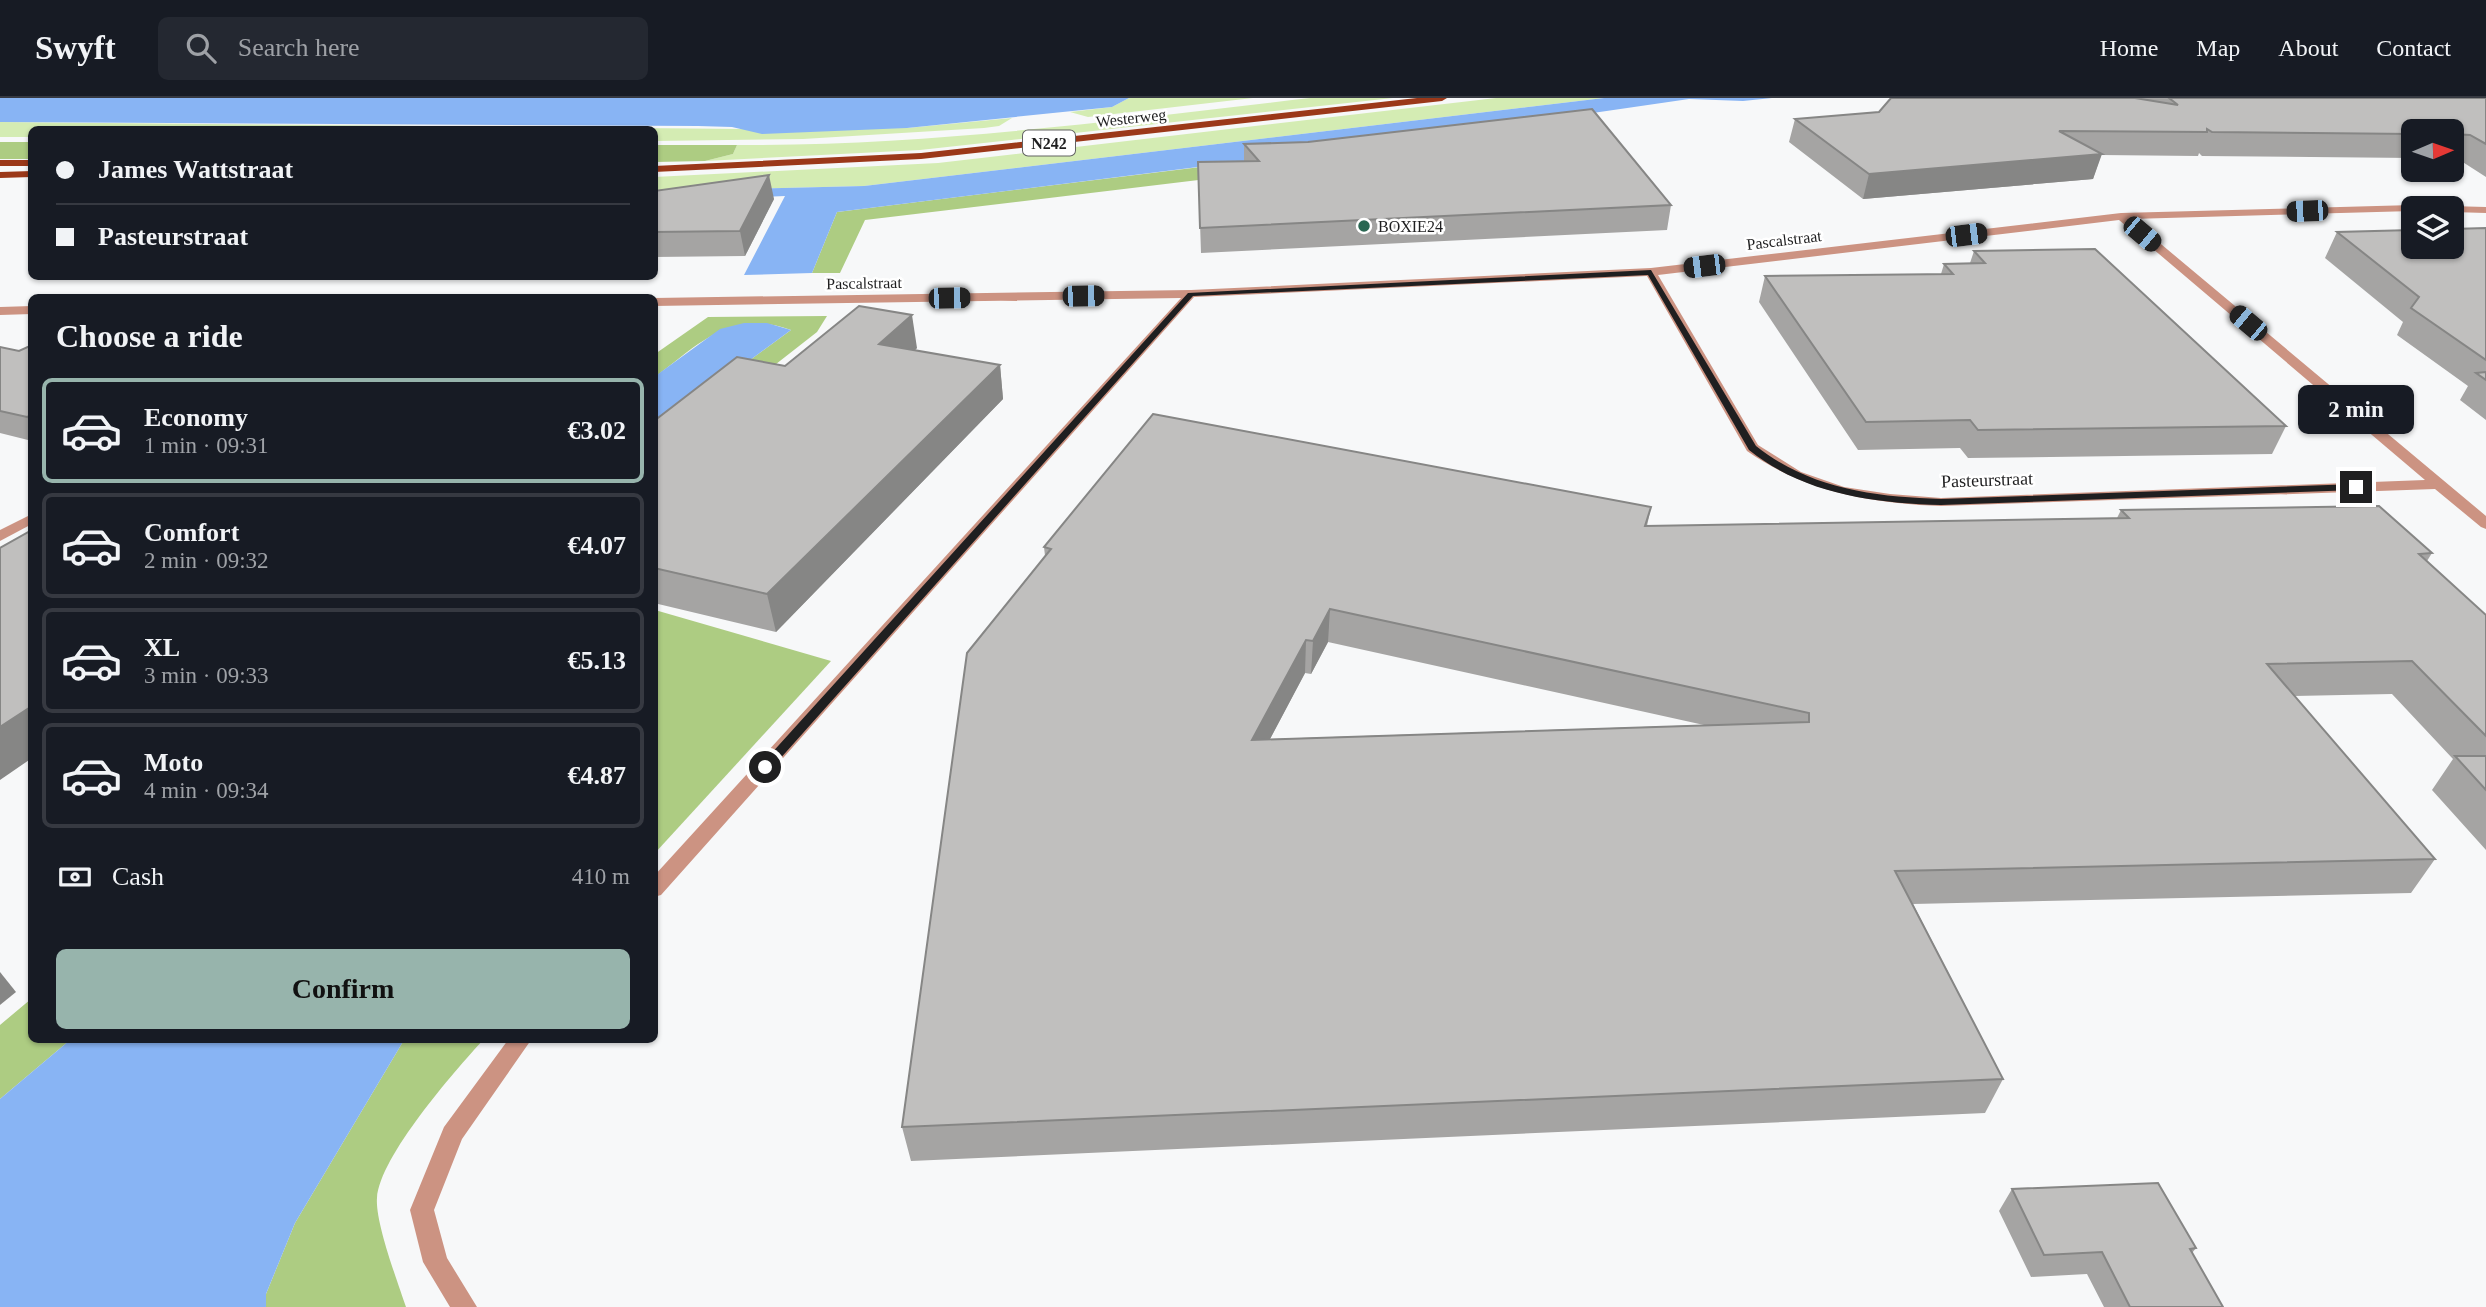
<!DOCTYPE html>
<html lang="en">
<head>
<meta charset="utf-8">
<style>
  :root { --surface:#171b24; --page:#242831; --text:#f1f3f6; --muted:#9ea1a6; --line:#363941; --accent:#97b4ac }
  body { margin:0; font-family:Georgia,serif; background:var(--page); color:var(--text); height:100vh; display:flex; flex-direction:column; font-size:26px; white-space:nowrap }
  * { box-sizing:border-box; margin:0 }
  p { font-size:23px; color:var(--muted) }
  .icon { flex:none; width:38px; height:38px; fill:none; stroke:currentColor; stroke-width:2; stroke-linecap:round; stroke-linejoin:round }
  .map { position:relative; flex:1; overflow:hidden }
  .sheet { position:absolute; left:28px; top:196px; width:630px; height:749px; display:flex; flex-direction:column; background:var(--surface); border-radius:10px; box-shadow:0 2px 5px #0004 }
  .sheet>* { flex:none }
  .banner { position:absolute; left:28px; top:28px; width:630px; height:154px; border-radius:10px; box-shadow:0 2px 5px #0004; display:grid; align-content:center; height:154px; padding:0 28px; background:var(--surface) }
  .needle { width:46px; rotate:88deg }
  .buttons { position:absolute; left:2401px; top:21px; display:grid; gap:14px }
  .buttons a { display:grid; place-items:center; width:63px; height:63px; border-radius:10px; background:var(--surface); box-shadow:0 2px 5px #0004; font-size:35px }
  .end { position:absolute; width:32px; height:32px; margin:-16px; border:9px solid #1f1f20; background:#fff; box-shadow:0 0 0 4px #fff }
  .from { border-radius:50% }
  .bubble { position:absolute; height:49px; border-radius:10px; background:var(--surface); box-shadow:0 2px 5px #0004; font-size:23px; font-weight:800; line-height:49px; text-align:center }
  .car { position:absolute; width:21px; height:42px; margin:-21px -10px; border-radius:9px; box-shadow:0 0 5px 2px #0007; background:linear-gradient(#222 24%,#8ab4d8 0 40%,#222 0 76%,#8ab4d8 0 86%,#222 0) }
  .banner b { display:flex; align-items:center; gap:24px; height:66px; font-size:26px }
  .banner b+b { border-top:2px solid var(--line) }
  .banner i { width:18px; height:18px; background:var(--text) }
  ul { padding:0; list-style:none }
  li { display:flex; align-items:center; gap:21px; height:105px; margin:0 14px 10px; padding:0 14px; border:4px solid var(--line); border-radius:10px }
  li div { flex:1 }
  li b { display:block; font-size:26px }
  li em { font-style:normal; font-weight:800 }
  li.selected { border-color:var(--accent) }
  li>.icon { width:63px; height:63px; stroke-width:1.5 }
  h2 { padding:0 28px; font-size:32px; line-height:84px }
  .pay { display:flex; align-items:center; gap:18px; height:77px; padding:0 28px; font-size:26px }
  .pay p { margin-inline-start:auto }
  .button { display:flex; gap:14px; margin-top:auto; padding:14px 28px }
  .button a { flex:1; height:80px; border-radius:10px; background:var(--accent); color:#111; font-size:28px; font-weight:800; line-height:80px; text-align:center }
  header { display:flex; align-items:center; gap:42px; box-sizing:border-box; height:98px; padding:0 35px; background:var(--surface); border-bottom:2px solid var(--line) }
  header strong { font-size:33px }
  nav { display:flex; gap:38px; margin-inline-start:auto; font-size:24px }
  .search { width:490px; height:63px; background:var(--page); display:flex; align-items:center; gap:18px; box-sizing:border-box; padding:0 24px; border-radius:10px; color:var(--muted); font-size:26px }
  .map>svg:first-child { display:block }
  .green { fill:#d4ecb3 }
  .forest { fill:#adcc82 }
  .water { fill:#88b4f4 }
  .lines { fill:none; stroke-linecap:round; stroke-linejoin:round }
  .minor { fill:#cc9382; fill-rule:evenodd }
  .primary { fill:#9b3819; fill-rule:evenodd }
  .wall { fill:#a5a4a3; fill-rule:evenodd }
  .shaded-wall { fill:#868685 }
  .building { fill:#c0bfbe; stroke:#868685; stroke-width:2; fill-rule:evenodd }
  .route { fill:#1f1f20 }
  .poi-dot { fill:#2a6752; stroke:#fff; stroke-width:2.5 }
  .labels { text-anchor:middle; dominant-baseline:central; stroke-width:5; stroke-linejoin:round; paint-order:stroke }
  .far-street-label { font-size:16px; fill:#1f1f20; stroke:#fff }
  .shield { fill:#fff; stroke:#626263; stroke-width:2 }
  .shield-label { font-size:16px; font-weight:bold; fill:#1f1f20 }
  .far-poi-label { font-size:16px; fill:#1f1f20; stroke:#fff; text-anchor:start }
  .street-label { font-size:18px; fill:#1f1f20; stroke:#fff }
</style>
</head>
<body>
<header>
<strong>Swyft</strong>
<div class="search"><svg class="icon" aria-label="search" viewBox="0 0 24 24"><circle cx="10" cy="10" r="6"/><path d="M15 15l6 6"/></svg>Search here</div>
<nav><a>Home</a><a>Map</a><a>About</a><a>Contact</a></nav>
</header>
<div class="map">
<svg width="2486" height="1209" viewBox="0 0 2486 1209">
  <rect width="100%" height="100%" fill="#f7f8f9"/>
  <g class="green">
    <polygon points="1129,0 1253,0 1088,19 1070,14 1112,9"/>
    <path d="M 1310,0 L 1393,0 L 920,52 L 705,63 L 733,56 L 737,47 C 929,48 1119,22 1310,0 Z"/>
    <polygon points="1496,0 1604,0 864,88 655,93 654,79 938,65"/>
    <polygon points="1012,20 999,28 984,30 803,41 655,43 654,32 32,32 31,39 0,39 0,24 742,31 907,30"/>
  </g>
  <g class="forest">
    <rect x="0" y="44" width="31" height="17"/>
    <polygon points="654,47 737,47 733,56 705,63 655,64"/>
    <polygon points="1241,64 1240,77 865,122 840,175 812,175 837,114"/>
    <path d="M 827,218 L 817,234 L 679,342 L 654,332 L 791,232 C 731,210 699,246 655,279 L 655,256 L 708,219 Z"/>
    <polygon points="655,512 831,563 655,755 654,755"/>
    <polygon points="31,901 32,942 70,942 0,1001 0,927"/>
    <path d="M 404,942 L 483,942 C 454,974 380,1058 377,1100 C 375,1124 398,1185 406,1209 L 266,1209 L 266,1196 L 295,1125 Z"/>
  </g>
  <g class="water">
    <polygon points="0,0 1129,0 1112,9 907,30 762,36 732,29 698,28 0,24"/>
    <polygon points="1604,0 1772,0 1743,3 1689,1 1374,47 837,114 812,175 744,177 785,98 655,104 654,93 864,88"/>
    <polygon points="744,225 767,225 791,232 655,332 654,279 720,231"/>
    <polygon points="70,942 404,942 295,1125 266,1196 266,1209 0,1209 0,1001"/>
  </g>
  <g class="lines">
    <g class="minor">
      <path d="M 2413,107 L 2486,109 L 2486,115 L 2452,114 L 2452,110 L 2413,110 L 2413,113 L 2131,121 L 2486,418 L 2486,431 L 2481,429 L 2435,391 L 1941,408 C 1870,405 1806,394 1747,353 L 1647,178 L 1194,199 L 661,797 L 654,799 L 654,778 L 1181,200 L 654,208 L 654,200 L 1191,192 L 1651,170 L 2121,115 ZM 2119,122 L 2425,382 L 1941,400 L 1890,396 L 1844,389 L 1801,374 L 1758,347 L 1658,177 Z"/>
      <polygon points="32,208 32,216 0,217 0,209"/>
      <polygon points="32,416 32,426 0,443 0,432"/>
      <polygon points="508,942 531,942 462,1041 434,1112 447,1160 477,1209 450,1209 423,1164 410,1112 444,1029"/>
    </g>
    <g class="primary">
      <polygon points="1417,0 1447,0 1442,3 921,61 654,74 654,68 921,55"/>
      <rect x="0" y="62" width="32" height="6"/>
      <polygon points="32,73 32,79 0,80 0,74"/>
    </g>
  </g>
  <g class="wall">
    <polygon points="1891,0 2486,0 2486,79 2458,61 2452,60 2452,33 2413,33 2413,60 2202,58 2199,55 2198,58 2101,57 2093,81 1863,101 1789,44 1795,21 1879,14"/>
    <polygon points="1244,46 1671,107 1667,132 1201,155 1198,64 1244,63"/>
    <polygon points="654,93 774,101 745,158 654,159"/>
    <polygon points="2486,130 2486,322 2460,302 2468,288 2397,237 2403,224 2325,160 2337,134"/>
    <polygon points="1974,153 2286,328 2272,356 1968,360 1960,350 1858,352 1759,204 1765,178 1941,176 1944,166 1970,165"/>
    <polygon points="32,247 32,343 0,335 0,249 19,253"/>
    <polygon points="917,250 915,252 1000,267 1003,301 776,534 654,505 654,323 785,268"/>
    <path d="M 1651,409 L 1647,428 L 2117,420 L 2121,412 L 2432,455 L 2427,463 L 2486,517 L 2486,752 L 2432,692 L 2453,661 L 2392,596 L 2294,598 L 2435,761 L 2411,795 L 1913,806 L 2003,981 L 1985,1015 L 911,1063 L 902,1029 L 1045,458 L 1044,449 ZM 1328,544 L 1704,627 L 1270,641 L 1305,575 L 1311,576 Z"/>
    <polygon points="2012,1091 2196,1150 2192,1155 2223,1209 2104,1209 2087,1176 2031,1179 1999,1113"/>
  </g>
  <g class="shaded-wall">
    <polygon points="2102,56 2093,81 1863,101 1869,76"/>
    <polygon points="769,77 774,101 745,158 740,133"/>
    <polygon points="912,217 917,250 884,280 879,246"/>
    <polygon points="1000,267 1003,301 776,534 767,496"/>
    <polygon points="32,317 32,328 27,319"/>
    <polygon points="1330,511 1328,544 1311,576 1313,543"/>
    <polygon points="1306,542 1305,575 1252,675 1252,642"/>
    <polygon points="32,608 32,660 0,682 0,629"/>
    <polygon points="0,874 16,894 0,907"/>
  </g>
  <g class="building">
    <polygon points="1891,0 2135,0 2178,7 2169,0 2486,0 2486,46 2470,37 2452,36 2452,33 2413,33 2413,36 2212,34 2207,31 2207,34 2059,33 2102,56 1869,76 1795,21 1879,14"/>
    <polygon points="1592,11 1671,107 1200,130 1198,64 1259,63 1244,46 1308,44"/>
    <polygon points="769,77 740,133 654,134 654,93"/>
    <polygon points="2486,130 2486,262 2411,210 2419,199 2337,134 2413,132 2413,149 2452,149 2452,131"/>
    <polygon points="2095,151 2286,328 1978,332 1970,322 1866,324 1765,178 1953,176 1944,166 1985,165 1974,153"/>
    <polygon points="859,208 912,217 879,246 1000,267 767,496 654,470 654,323 737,259 785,268"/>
    <polygon points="32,247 32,317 27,319 0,313 0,249 19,253"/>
    <polygon points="2486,274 2486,282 2476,275"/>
    <path d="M 1153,316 L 1651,409 L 1645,428 L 2129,420 L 2121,412 L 2379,408 L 2432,455 L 2419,456 L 2486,517 L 2486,638 L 2412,563 L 2267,566 L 2435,761 L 1895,773 L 2003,981 L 902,1029 L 967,555 L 1051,451 L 1044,449 ZM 1330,511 L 1809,615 L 1809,624 L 1252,642 L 1306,542 L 1313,543 Z"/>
    <polygon points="32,432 32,608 0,629 0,450"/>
    <polygon points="2455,658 2486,658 2486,692"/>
    <polygon points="2158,1085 2196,1150 2190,1151 2223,1209 2130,1209 2102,1154 2044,1157 2012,1091"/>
  </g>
  <path class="route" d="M 1651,172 L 1756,348 C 1810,391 1875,399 1941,401 L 2356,386 L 2361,389 L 2356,392 L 1941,407 C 1873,405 1804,396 1749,352 L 1648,177 L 1193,198 L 770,672 L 759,669 L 1188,195 Z"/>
  <circle class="poi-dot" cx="1364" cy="128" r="7"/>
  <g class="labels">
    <g class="far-street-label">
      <text transform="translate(1131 20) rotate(-6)">Westerweg</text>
      <text transform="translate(1784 142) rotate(-7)">Pascalstraat</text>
      <text transform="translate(864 185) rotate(-1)">Pascalstraat</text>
    </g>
    <rect class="shield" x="1023" y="32.5" width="52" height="25" rx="5"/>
    <g class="shield-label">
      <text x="1049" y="45">N242</text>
    </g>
    <g class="far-poi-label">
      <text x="1378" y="128">BOXIE24</text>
    </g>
    <g class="street-label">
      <text transform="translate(1987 382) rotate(-2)">Pasteurstraat</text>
    </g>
  </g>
</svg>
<div class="buttons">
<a><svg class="needle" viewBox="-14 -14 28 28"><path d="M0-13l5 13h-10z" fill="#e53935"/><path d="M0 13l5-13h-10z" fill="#9ea1a6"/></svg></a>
<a><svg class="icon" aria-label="layers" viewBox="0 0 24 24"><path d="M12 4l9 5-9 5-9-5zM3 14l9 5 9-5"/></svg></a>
</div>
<i class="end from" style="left:765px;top:669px"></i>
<i class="end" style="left:2356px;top:389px"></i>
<div class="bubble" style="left:2298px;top:287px;width:116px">2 min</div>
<i class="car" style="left:2307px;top:113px;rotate:268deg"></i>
<i class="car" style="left:2142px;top:136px;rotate:130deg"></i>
<i class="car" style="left:1966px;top:137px;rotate:83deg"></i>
<i class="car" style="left:1704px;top:168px;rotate:263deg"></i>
<i class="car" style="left:1083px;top:198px;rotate:89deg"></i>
<i class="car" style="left:949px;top:200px;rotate:89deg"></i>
<i class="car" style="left:2248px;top:225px;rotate:310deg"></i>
<div class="banner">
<b><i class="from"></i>James Wattstraat</b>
<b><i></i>Pasteurstraat</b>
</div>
<section class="sheet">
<h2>Choose a ride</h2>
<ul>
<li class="selected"><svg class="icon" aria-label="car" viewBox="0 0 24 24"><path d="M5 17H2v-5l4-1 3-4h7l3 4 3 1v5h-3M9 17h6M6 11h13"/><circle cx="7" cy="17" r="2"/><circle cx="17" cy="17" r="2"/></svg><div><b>Economy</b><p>1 min · 09:31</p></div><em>€3.02</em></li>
<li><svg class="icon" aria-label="car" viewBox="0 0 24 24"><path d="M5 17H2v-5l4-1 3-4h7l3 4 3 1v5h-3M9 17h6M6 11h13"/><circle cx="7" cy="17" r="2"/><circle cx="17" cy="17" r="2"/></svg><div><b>Comfort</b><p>2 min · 09:32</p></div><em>€4.07</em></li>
<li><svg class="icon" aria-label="car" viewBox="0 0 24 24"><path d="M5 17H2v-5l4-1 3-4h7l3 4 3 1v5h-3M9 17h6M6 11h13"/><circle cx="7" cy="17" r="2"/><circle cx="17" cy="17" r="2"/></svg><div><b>XL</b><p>3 min · 09:33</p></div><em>€5.13</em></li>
<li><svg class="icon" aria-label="car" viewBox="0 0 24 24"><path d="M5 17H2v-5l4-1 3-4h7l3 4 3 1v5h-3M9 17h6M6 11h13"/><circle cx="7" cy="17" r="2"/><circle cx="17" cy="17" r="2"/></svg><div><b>Moto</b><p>4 min · 09:34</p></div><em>€4.87</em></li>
</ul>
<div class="pay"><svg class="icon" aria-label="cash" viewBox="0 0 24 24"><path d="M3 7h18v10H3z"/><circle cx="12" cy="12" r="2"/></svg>Cash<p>410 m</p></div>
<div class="button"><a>Confirm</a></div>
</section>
</div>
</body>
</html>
